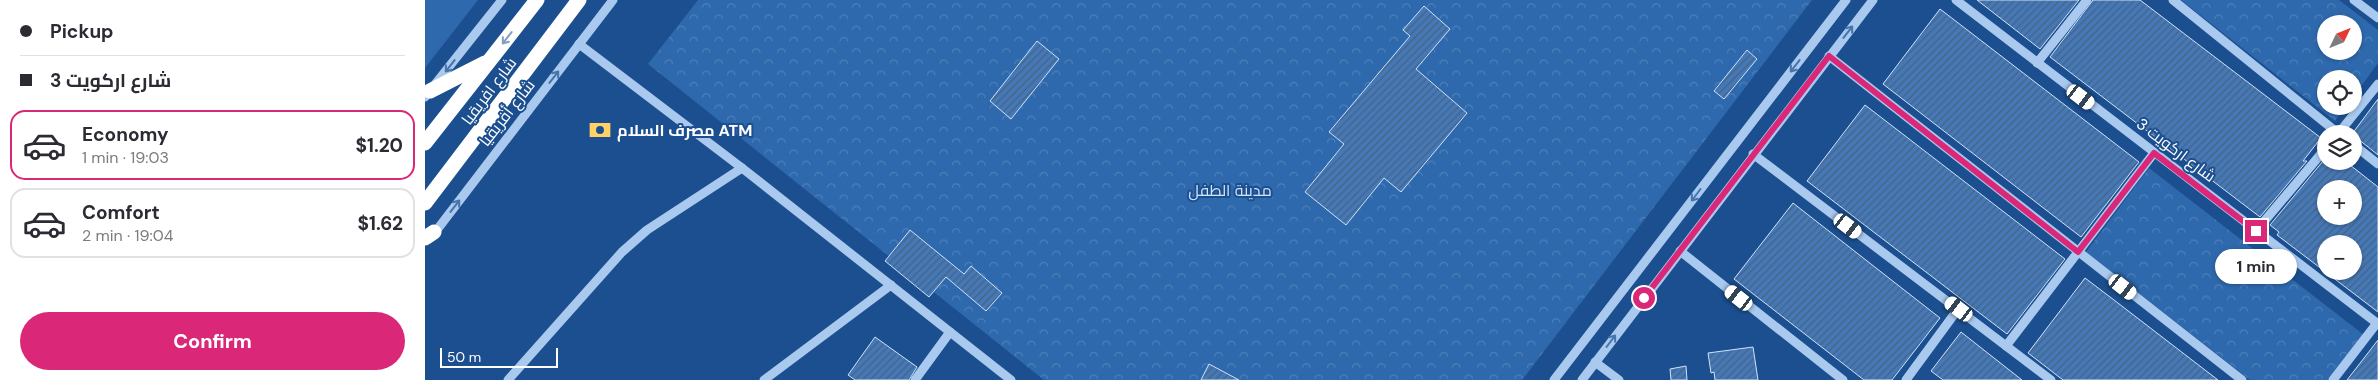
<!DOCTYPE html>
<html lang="en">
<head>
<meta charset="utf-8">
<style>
  :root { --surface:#fff; --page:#f7f7f7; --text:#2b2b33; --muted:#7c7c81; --line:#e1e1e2; --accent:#db2777 }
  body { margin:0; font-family:"DM Sans",Cairo,sans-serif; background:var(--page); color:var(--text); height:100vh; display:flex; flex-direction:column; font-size:19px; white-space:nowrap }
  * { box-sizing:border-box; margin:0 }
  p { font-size:16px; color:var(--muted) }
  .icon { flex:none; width:28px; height:28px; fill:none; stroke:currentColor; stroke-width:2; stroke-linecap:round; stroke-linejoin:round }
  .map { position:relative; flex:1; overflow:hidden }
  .details { display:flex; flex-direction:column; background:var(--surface); width:425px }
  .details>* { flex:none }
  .banner { display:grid; align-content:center; height:110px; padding:0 20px; background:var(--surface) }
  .needle { width:32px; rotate:47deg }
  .fabs { position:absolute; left:1892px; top:15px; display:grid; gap:10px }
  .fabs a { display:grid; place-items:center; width:45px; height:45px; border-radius:50%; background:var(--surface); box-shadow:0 1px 4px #0004; font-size:25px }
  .scale { position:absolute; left:15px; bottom:12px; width:118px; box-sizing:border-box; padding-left:5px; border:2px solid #fff; border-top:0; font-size:14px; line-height:18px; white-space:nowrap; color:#fff; -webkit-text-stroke:4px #1b4f8f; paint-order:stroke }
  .end { position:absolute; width:22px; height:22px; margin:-11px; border:6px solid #db2777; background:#fff; box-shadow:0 0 0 2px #fff }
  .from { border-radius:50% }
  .bubble { position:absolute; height:35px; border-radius:18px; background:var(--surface); box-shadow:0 1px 4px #0004; font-size:16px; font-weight:700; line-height:35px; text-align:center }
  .car { position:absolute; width:15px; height:30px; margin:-15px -8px; border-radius:6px; box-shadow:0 0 4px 1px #0007; background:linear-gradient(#fff 24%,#345 0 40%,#fff 0 76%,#345 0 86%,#fff 0) }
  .banner b { display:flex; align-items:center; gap:18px; height:48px; font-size:19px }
  .banner b+b { border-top:1px solid var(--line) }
  .banner i { width:12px; height:12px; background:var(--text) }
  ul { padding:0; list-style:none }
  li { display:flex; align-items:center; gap:15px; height:70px; margin:0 10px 8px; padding:0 10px; border:2px solid var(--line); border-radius:15px }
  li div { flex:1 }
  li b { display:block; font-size:19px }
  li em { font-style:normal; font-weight:700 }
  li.current { border-color:var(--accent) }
  li>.icon { width:45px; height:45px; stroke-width:1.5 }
  .button { display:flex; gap:10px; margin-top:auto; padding:10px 20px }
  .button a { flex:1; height:58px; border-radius:30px; background:var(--accent); color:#fff; font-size:20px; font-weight:700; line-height:58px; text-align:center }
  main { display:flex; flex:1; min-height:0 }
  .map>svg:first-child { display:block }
  .park { fill:url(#park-crowns); fill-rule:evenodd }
  .garden { fill:#2e69ad }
  .building { fill:url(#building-hatch); stroke:#cfe3fa; fill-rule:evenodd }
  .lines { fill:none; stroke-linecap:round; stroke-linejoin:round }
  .minor { stroke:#a9c9ee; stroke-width:9 }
  .highway { stroke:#fff; stroke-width:15 }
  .oneway { stroke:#4674ac }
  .oneway2 { stroke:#829ec1 }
  .route { stroke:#db2777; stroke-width:6 }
  .labels { text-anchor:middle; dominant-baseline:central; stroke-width:4; stroke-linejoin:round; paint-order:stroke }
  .street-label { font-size:16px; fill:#fff; stroke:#1b4f8f }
  .poi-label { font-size:16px; font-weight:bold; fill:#fff; stroke:#1b4f8f; text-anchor:start }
  .park-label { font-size:16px; fill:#cfe3fa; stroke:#1b4f8f }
</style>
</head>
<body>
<main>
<section class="details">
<div class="banner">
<b><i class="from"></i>Pickup</b>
<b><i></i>شارع اركويت 3</b>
</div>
<ul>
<li class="current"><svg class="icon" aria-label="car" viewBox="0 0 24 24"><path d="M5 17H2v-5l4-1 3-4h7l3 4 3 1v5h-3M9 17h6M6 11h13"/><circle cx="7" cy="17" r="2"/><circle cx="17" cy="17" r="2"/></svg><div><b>Economy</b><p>1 min · 19:03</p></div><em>$1.20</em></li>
<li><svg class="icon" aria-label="car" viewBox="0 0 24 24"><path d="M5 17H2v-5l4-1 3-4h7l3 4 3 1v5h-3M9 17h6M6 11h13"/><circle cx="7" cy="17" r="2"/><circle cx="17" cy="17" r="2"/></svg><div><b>Comfort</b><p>2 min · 19:04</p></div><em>$1.62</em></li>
</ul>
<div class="button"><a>Confirm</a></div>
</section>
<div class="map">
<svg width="1953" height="380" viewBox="0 0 1953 380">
  <defs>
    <pattern id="park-crowns" width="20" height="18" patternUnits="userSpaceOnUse" patternTransform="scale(1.25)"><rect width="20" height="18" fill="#2e69ad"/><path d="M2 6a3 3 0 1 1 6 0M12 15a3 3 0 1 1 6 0" fill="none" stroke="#4d80b9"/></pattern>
    <pattern id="building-hatch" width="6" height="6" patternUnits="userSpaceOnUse" patternTransform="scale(1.25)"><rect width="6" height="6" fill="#4478b7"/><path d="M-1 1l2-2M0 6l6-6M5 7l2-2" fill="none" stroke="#486282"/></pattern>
  </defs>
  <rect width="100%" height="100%" fill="#1b4f8f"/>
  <g class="park">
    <polygon points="273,0 1387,0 1097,380 619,380 223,64"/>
    <path d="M 1756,0 L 1914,0 L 1953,30 L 1953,63 L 1929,96 L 1929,79 L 1901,79 L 1901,106 L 1921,106 L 1910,121 ZM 1901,24 L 1929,24 L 1929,51 L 1901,51 Z"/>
    <polygon points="1724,168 1939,335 1903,380 1825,380 1661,252"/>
  </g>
  <polygon class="garden" points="0,0 53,0 0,68"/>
  <g class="building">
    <polygon points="1552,0 1654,0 1615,49"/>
    <polygon points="1668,0 1715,0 1896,138 1878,161 1882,161 1835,217 1625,57"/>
    <polygon points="999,6 1025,29 991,69 1042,113 976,192 959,178 921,225 880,192 919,144 904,132 985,36 978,30"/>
    <polygon points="1515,9 1714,162 1656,237 1458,84"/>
    <polygon points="612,41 634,59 586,119 565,101"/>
    <polygon points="1322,50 1332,59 1299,99 1289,91"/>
    <polygon points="1953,99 1953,155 1927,134"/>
    <polygon points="1440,105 1640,259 1582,334 1382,181"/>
    <path d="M 1898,161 L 1920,161 L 1953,187 L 1953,312 L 1852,235 L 1854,232 L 1845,225 ZM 1901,189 L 1929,189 L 1929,216 L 1901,216 ZM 1901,244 L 1929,244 L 1929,271 L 1901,271 Z"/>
    <polygon points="1368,203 1515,318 1467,380 1439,380 1309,279"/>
    <polygon points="485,230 539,274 546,266 577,293 561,311 521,277 504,297 460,261"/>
    <polygon points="1660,278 1689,300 1793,380 1638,380 1603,353"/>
    <polygon points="1536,332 1569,358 1597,380 1518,380 1506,371"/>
    <polygon points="450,337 492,367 484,380 430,380 423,375"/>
    <polygon points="1953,340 1953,380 1922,380"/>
    <polygon points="1328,347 1333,380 1290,380 1289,372 1286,373 1283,353"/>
    <polygon points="784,364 814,380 776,380"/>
    <polygon points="1261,366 1262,380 1246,380 1245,369"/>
  </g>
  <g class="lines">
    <g class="minor">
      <polyline points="1531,0 1953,324"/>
      <polyline points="1748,0 1914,134"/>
      <polyline points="1929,0 1953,18"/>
      <polyline points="154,44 317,168 586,380"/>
      <polyline points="1404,56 1817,380"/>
      <polyline points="1612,63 1662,0"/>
      <polyline points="0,97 77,0"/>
      <polyline points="1913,134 1953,84"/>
      <polyline points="1929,145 1953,164"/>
      <polyline points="1328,154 1626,380"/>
      <polyline points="1831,231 1901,148"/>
      <polyline points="8,235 188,0"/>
      <polyline points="1255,251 1418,380"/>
      <polyline points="1581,346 1729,153"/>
      <polyline points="1170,362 1194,380"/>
      <polyline points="83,380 197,252 222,230 317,168"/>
      <polyline points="339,380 466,285"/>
      <polyline points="490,380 525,332"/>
      <polyline points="1129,380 1421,0"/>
      <polyline points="1157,380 1448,0"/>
      <polyline points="1481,380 1533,309"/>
      <polyline points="1908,380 1952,323"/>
    </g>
    <g class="highway">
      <polyline points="5,91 60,63"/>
      <polyline points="0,143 112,0"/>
      <polyline points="0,203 154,0"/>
      <polyline points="0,238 9,232"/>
    </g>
  </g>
  <defs><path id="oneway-shaft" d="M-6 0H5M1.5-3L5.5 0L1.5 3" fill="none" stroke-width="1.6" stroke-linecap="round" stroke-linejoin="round" transform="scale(1.25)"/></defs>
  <g class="oneway">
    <use href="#oneway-shaft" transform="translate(1423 32) rotate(-52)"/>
    <use href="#oneway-shaft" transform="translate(25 66) rotate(128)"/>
    <use href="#oneway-shaft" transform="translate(1370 66) rotate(128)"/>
    <use href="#oneway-shaft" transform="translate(129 77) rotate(-52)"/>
    <use href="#oneway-shaft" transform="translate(1271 195) rotate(127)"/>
    <use href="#oneway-shaft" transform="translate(30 206) rotate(-52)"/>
    <use href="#oneway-shaft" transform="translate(1186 341) rotate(-53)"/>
  </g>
  <use class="oneway2" href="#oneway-shaft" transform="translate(82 38) rotate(128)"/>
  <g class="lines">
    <polyline class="route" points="1219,298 1404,56 1653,252 1729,153 1831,231"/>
  </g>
  <defs>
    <g id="bank-bare" transform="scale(1.725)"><path d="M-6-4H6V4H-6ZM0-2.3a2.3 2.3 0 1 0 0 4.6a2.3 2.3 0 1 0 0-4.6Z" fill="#ffd166" stroke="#1b4f8f" stroke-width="2.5" paint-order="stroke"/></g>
  </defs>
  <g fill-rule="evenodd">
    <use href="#bank-bare" x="175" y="130"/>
  </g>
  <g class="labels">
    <g class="street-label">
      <text transform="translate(64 91) rotate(-53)">شارع افريقيا</text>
      <text transform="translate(82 113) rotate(-52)">شارع أفريقيا</text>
      <text transform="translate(1751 150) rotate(37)">شارع اركويت 3</text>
    </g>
    <g class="poi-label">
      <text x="192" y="130">مصرف السلام ATM</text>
    </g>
    <g class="park-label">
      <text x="805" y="190">مدينة الطفل</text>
    </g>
  </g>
</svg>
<div class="fabs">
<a><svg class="needle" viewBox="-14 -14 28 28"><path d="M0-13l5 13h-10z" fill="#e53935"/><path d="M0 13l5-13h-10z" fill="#7c7c81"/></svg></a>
<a><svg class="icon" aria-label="locate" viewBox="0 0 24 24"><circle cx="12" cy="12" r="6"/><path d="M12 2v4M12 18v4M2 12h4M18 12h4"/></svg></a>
<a><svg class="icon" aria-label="layers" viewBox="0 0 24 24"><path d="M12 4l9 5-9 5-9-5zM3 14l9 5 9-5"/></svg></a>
<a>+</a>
<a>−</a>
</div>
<div class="scale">50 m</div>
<i class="end from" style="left:1219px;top:298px"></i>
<i class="end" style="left:1831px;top:231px"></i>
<div class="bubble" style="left:1790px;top:249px;width:82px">1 min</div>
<i class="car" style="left:1656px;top:97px;rotate:127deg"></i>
<i class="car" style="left:1423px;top:226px;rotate:127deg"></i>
<i class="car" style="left:1698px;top:287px;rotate:128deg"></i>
<i class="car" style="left:1314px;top:298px;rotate:308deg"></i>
<i class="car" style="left:1534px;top:309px;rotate:307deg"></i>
</div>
</main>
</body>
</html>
